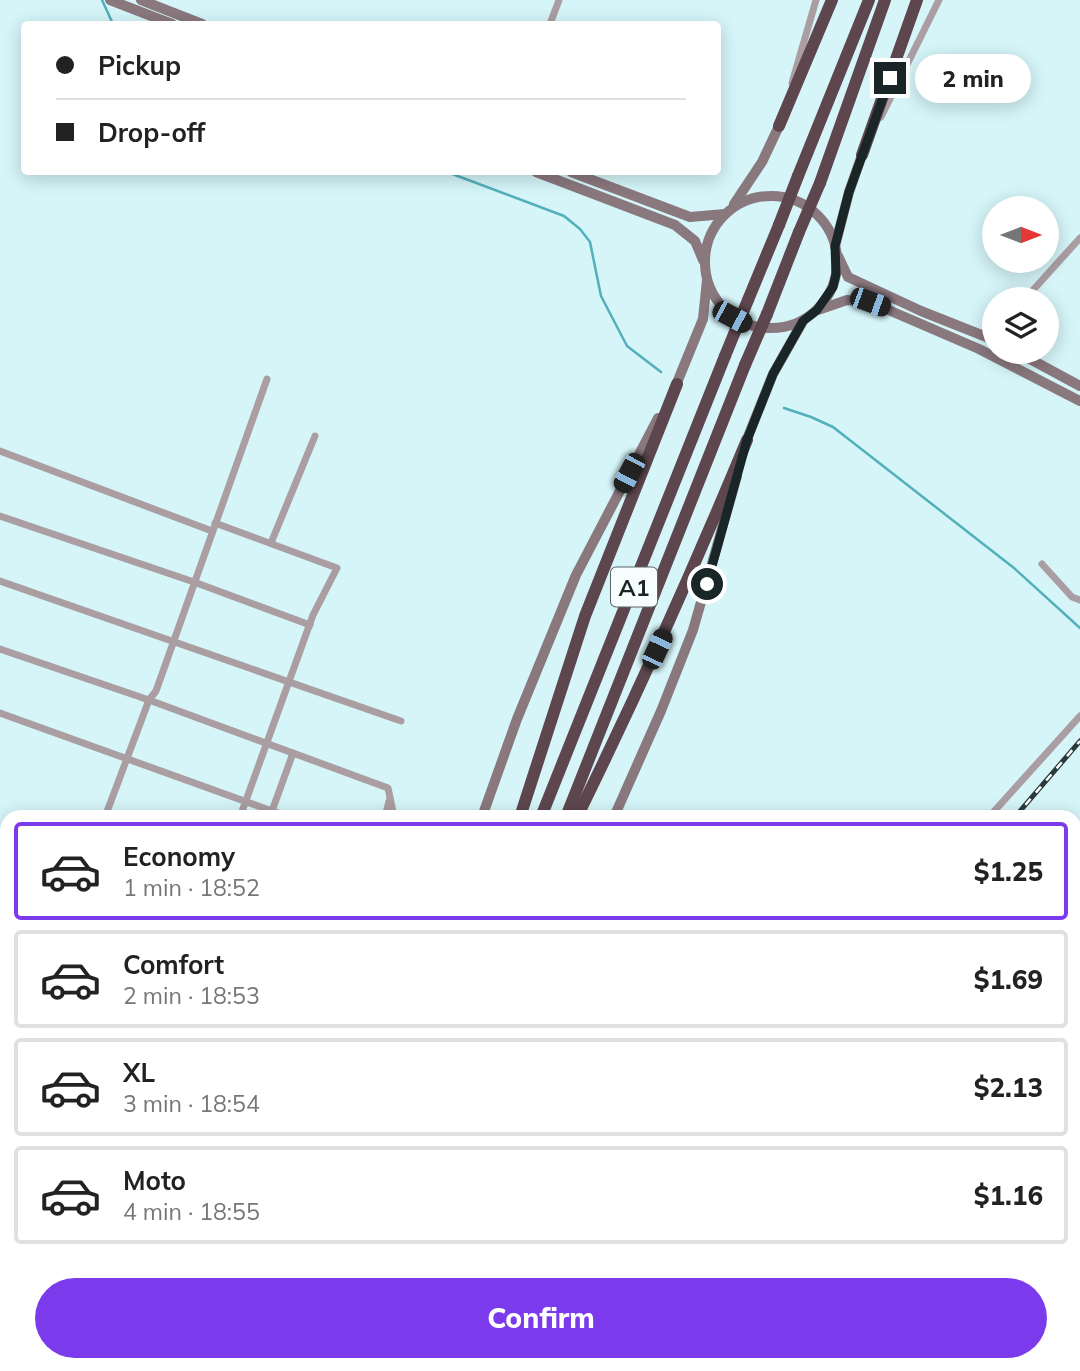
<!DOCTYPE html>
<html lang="en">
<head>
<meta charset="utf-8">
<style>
  :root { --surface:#fff; --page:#f2f2f2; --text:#222; --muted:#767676; --line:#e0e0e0; --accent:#7c3aed }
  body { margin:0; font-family:Mulish,sans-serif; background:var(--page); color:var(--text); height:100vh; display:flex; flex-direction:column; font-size:26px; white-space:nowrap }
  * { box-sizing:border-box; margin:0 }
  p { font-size:23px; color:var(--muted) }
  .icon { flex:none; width:38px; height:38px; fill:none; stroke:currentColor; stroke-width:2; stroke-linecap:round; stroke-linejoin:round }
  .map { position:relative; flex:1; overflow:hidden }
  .details { position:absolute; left:0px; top:810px; width:1082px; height:562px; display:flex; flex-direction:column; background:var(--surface); border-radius:21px 21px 0 0; box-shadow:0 4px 18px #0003 }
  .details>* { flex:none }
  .guide { position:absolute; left:21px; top:21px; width:700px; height:154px; border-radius:7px; box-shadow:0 4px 18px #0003; display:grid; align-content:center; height:154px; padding:0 35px; background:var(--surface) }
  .needle { width:46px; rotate:90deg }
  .controls { position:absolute; left:982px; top:196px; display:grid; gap:14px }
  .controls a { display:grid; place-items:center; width:77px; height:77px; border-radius:50%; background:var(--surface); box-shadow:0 4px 18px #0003; font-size:35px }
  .end { position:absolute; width:32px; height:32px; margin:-16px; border:9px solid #192526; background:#fff; box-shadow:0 0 0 4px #fff }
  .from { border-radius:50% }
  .bubble { position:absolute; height:49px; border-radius:24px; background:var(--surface); box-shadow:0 4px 18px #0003; font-size:23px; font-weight:800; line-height:49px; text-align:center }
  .car { position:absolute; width:21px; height:42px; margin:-21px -10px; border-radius:9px; box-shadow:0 0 5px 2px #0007; background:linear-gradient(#222 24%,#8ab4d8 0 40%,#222 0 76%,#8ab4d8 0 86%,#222 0) }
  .guide b { display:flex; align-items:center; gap:24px; height:66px; font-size:26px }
  .guide b+b { border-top:2px solid var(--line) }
  .guide i { width:18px; height:18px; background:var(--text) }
  ul { padding:12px 0 0; list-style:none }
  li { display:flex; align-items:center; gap:21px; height:98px; margin:0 14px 10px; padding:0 21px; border:4px solid var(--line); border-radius:7px }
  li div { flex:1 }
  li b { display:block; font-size:26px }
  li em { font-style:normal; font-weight:800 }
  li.selected { border-color:var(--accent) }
  li>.icon { width:63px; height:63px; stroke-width:1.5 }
  .primary-button { display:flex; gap:14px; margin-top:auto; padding:14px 35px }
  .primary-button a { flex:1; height:80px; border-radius:42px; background:var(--accent); color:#fff; font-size:28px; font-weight:800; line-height:80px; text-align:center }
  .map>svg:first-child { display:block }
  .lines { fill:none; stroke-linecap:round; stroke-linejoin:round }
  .stream { stroke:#53b0bb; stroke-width:2.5 }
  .street { stroke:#aa9ea2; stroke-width:7 }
  .secondary { stroke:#89787e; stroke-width:10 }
  .highway { stroke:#5d464e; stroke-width:12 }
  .rail-casing { stroke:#2c3a3b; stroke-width:5 }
  .rail { stroke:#f6fdfd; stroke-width:2.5; stroke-dasharray:8; stroke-linecap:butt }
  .highway-bridge { stroke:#5d464e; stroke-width:12 }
  .route { stroke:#192526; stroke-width:9 }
  .labels { text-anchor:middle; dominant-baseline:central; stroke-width:5; stroke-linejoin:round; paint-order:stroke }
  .shield { fill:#f6fdfd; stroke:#5b6666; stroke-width:2 }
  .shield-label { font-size:23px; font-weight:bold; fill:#192526 }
</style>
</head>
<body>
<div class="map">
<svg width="1080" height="1371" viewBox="0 0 1080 1371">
  <rect width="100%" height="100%" fill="#d5f5f9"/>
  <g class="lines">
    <g class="stream">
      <polyline points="102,0 113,24"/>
      <polyline points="447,172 564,216 580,229 590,242 601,296 627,346 661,372"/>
      <polyline points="784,408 811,417 833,427 1014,568 1080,628"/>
    </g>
    <g class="street">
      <polyline points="550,24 559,0"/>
      <polyline points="792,83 816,0"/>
      <polyline points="881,117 939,0"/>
      <polyline points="1025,299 1080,238"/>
      <polyline points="0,451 212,531"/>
      <polyline points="0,516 194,582 310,625"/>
      <polyline points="215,523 337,568 313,615 240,817"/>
      <polyline points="271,543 315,436"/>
      <polyline points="1042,564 1072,597 1080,600"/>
      <polyline points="0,581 401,721"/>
      <polyline points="0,649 149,700 388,788 394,817"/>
      <polyline points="0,713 272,811"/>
      <polyline points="105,817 149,700 156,691 267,379"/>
      <polyline points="290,817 272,811 293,753"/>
      <polyline points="385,817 389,801"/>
      <polyline points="989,817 1080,716"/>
      <polyline points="1074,832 1077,832 1077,1017 1074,1017"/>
      <polyline points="0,840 7,843"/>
      <polyline points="0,958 7,934"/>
      <polyline points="0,1048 7,1050"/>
      <polyline points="1074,1056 1080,1056"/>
      <polyline points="0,1177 7,1151"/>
      <polyline points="1074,1201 1080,1201"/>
      <polyline points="0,1249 7,1251"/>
      <polyline points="1074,1261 1080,1261"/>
      <polyline points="0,1306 7,1308"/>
      <polyline points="1074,1320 1080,1320"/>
      <polyline points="280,1365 295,1371"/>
      <polyline points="0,1369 11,1371"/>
      <polyline points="598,1369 925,1366 1059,1371"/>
      <polyline points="529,1371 533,1365"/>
    </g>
    <g class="secondary">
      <polyline points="110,0 172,24"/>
      <polyline points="141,0 202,24"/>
      <polyline points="536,172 675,225 695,241 703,260"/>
      <polyline points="571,172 690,217 725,214"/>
      <circle cx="771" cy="262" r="66"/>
      <polyline points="734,204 762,162 779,126"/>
      <polyline points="835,246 849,192 862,155"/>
      <polyline points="838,256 848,277 921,311 994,340"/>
      <polyline points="818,310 847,300 870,302 979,349 1080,401"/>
      <polyline points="1017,352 1080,386"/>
      <polyline points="674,390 703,319 707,280"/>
      <polyline points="745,444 773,374 803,321"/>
      <polyline points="482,817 517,719 576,575 658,418"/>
      <polyline points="614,817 661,711 693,630 737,476"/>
      <polyline points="268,1371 270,1365"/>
      <polyline points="386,1371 389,1365"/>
    </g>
    <g class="highway">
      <polyline points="779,126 832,0"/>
      <polyline points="862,155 917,0"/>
      <polyline points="798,176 869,0"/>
      <polyline points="820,183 885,0"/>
      <polyline points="748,300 779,225"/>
      <polyline points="767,314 799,232"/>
      <polyline points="520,817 585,616 677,384"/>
      <polyline points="541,817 725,356"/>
      <polyline points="566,817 745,365"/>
      <path d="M 577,817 C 638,693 694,568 747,440"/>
      <polyline points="325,1371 327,1365"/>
      <polyline points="348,1371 351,1365"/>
    </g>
    <g class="rail-casing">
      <g id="rail">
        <polyline points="1015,817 1080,741"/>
        <polyline points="577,1371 581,1365"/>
      </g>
    </g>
    <use href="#rail" class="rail"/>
    <g class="highway-bridge">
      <polyline points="779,225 798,176"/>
      <polyline points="799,232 820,183"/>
      <polyline points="725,356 748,300"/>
      <polyline points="745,365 767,314"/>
    </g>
  </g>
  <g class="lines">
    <polyline class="route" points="707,584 747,440 773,374 803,321 817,310 833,287 836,274 835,246 849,192 890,78"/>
  </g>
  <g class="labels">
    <rect class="shield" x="611" y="567.5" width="46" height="39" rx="5"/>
    <g class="shield-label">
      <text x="634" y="587">A1</text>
    </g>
  </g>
</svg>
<div class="controls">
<a><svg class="needle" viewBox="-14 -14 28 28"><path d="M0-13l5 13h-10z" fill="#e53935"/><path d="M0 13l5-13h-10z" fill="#767676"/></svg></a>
<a><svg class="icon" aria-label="layers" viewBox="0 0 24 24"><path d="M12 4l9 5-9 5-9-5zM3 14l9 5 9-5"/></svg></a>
</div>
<i class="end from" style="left:707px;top:584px"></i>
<i class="end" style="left:890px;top:78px"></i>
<div class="bubble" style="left:915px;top:54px;width:116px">2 min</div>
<i class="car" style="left:870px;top:302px;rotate:110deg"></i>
<i class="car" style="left:732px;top:317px;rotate:118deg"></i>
<i class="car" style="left:629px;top:473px;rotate:208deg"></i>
<i class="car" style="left:657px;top:649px;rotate:25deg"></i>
<div class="guide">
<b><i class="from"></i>Pickup</b>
<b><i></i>Drop-off</b>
</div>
<section class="details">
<ul>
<li class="selected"><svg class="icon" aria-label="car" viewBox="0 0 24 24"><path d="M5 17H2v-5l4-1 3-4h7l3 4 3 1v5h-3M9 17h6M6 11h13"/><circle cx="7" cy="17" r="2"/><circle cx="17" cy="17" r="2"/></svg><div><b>Economy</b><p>1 min · 18:52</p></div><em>$1.25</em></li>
<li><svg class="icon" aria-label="car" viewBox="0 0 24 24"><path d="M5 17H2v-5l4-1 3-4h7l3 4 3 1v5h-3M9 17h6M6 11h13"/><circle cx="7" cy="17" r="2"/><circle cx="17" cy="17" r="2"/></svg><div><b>Comfort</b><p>2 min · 18:53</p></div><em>$1.69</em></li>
<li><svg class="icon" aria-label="car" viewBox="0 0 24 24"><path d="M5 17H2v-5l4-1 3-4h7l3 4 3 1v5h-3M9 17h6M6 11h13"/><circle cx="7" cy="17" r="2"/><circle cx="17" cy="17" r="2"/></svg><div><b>XL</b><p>3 min · 18:54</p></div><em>$2.13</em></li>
<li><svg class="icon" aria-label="car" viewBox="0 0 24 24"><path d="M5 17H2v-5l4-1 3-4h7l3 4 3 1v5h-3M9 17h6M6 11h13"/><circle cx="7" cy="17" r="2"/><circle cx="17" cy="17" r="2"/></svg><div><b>Moto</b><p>4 min · 18:55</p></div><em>$1.16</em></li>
</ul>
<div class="primary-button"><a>Confirm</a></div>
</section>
</div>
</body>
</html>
